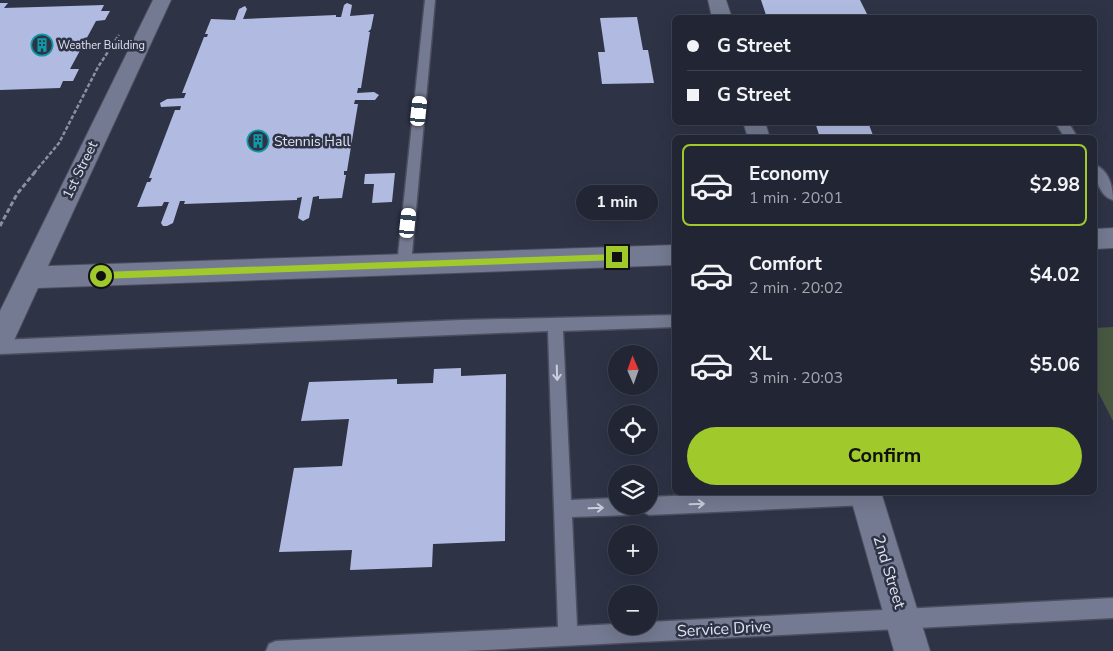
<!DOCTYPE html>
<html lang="en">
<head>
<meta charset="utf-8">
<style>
  :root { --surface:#222634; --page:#2a2e3c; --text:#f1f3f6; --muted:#a2a5ac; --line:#3f434f; --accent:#a0c92b }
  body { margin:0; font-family:"Nunito Sans",sans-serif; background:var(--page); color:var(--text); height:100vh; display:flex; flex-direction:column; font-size:19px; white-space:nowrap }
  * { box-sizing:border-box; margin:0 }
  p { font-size:16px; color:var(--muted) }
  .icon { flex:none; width:28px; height:28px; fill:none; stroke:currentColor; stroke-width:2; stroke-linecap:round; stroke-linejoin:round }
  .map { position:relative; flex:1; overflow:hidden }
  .side { position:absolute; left:672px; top:135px; width:425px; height:360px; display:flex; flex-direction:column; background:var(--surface); border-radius:8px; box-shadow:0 5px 20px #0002,0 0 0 1px var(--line) }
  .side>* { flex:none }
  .hud { position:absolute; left:672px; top:15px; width:425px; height:110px; border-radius:8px; box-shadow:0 5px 20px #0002,0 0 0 1px var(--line); display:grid; align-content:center; height:110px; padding:0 15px; background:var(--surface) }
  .needle { width:32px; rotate:358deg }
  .controls { position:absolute; left:608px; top:345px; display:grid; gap:10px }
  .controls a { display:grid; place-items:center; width:50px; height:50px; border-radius:50%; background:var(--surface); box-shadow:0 5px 20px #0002,0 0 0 1px var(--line); font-size:25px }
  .end { position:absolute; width:22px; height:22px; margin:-11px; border:6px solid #a0c92b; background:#111; box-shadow:0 0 0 2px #111 }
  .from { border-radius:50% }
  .bubble { position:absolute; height:35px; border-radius:18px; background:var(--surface); box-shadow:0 5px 20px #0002,0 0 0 1px var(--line); font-size:16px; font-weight:700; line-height:35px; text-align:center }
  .car { position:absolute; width:15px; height:30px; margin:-15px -8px; border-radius:6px; box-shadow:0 0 4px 1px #0007; background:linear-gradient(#fff 24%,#345 0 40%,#fff 0 76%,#345 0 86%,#fff 0) }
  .hud b { display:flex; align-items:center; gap:18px; height:48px; font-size:19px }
  .hud b+b { border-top:1px solid var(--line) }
  .hud i { width:12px; height:12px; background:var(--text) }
  ul { padding:9px 0 0; list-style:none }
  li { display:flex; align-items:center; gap:15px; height:82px; margin:0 10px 8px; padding:0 5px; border:2px solid transparent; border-radius:8px }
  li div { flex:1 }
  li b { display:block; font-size:19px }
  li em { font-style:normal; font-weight:700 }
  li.current { border-color:var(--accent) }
  li>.icon { width:45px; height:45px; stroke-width:1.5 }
  .primary-button { display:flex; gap:10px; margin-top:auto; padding:10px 15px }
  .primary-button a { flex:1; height:58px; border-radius:30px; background:var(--accent); color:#111; font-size:20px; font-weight:700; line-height:58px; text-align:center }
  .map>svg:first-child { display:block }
  .green { fill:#485942 }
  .building { fill:#b1bbe1 }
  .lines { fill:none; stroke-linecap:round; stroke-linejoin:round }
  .service-casing { stroke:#4b4e5f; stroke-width:3 }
  .minor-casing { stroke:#4b4e5f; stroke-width:2 }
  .path-far1 { stroke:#8b8f9f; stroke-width:2.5; stroke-dasharray:4 2; stroke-linecap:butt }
  .path { stroke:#8b8f9f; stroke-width:3; stroke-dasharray:5 2.5; stroke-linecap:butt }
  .service { fill:#747a91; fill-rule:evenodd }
  .minor { fill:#747a91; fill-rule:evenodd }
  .oneway { stroke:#cacedd }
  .route { fill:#a0c92b }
  .labels { text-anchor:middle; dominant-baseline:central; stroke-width:5; stroke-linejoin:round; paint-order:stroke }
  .far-poi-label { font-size:11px; fill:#e0e3f0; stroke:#2e3346; text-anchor:start }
  .poi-label { font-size:14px; fill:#e0e3f0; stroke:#2e3346; text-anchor:start }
  .street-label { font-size:14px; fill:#e0e3f0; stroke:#2e3346 }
  .near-street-label { font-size:16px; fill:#e0e3f0; stroke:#2e3346 }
</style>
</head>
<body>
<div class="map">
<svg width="1113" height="651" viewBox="0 0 1113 651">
  <rect width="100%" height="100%" fill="#2e3346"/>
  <polygon class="green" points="1113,327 1113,421 1095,386 1095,328"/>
  <g class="building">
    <polygon points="761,0 860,0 869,18 767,18"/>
    <polygon points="0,3 8,3 4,8 104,5 101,11 110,11 105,20 96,21 70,69 79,69 73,81 63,81 60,88 0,90"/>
    <polygon points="347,3 352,5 350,16 374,14 371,29 368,32 370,32 361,88 358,88 357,93 374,92 379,95 375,100 355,100 354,104 358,104 347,171 344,171 344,175 346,175 342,198 319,199 319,196 313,197 309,218 303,221 298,218 302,197 297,198 297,200 184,204 185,201 180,201 173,223 167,226 163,226 161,223 169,202 164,202 162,206 137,207 147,182 150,182 152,178 149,178 175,110 180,110 181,106 161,107 160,103 167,99 184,98 186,93 182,93 204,37 207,37 208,34 205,34 211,19 235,20 239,9 245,6 247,9 243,19 336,15 336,17 341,17 344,5"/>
    <polygon points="637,17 643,50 648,50 654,83 602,84 598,52 605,52 600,18"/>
    <polygon points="815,122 868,122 874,138 820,138"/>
    <polygon points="395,173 392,202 372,203 374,184 364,184 365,174"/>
    <polygon points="461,368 461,376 506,374 505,541 433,544 432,567 350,570 352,550 279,552 294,468 342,466 349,419 301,421 309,382 397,379 397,384 433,383 434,369"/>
  </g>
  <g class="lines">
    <g class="service-casing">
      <g id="service">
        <polygon points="425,0 435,0 411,265 409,269 404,271 399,269 397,265"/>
        <polygon points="1055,122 1068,122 1078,138 1065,138"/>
        <path d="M 1095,165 C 1109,170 1113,187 1113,200 C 1099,196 1095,178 1095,165 Z"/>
        <polygon points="675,315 675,327 563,331 571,500 616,498 616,506 638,506 635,512 629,515 572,517 577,626 616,624 616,626 649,626 649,622 1113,598 1113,618 466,651 266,651 269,644 276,641 558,627 548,331 0,354 0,340 461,320"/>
        <polygon points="760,492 873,492 875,496 872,502 866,505 649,515 643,512 640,506 649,506 649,497"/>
      </g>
    </g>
    <g class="minor-casing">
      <g id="minor">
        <polygon points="153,0 171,0 48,266 675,245 675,265 38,288 10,349 0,352 0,311"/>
        <polygon points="708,0 726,0 732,18 712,18"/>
        <polygon points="743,122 765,122 770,138 748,138"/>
        <polygon points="1113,228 1113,248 1095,249 1095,229"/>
        <polygon points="849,492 881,492 930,651 894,651"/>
      </g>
    </g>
    <polyline class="path-far1" points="34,173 59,143 98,67 119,35"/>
    <polyline class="path" points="0,226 17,194 35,172"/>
    <use href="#service" class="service"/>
    <use href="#minor" class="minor"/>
  </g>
  <defs><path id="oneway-shaft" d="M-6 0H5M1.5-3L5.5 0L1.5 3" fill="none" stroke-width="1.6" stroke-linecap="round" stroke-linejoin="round" transform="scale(1.25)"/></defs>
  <g class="oneway">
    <use href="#oneway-shaft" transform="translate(557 373) rotate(88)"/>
    <use href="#oneway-shaft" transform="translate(697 504) rotate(-2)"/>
    <use href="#oneway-shaft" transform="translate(596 508) rotate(-2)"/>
  </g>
  <polygon class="route" points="617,254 621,257 617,260 101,279 97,276 101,272"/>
  <defs>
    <g id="building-ring" transform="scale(1.125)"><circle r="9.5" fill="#2e3346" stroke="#0f9aa8" stroke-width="1.5"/><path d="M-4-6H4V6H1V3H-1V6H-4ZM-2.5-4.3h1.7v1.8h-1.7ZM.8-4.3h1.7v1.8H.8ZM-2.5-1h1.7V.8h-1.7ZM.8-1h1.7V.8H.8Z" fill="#0f9aa8"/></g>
  </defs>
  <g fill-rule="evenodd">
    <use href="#building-ring" x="42" y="45"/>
    <use href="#building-ring" x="258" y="141"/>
  </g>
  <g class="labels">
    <g class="far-poi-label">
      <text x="58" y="45">Weather Building</text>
    </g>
    <g class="poi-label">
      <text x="274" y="141">Stennis Hall</text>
    </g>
    <g class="street-label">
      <text transform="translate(80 170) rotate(-64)">1st Street</text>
    </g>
    <g class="near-street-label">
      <text transform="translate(889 572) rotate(73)">2nd Street</text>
      <text transform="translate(724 629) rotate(-3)">Service Drive</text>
    </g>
  </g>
</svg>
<div class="controls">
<a><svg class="needle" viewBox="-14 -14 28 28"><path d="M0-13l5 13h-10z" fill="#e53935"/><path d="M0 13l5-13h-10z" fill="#a2a5ac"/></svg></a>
<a><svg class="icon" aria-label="locate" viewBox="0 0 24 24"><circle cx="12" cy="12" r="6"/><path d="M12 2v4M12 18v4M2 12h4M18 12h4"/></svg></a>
<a><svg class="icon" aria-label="layers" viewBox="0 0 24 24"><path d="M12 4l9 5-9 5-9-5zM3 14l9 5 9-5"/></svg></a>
<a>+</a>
<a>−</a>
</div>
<i class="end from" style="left:101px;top:276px"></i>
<i class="end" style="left:617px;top:257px"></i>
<div class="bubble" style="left:576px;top:185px;width:82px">1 min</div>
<i class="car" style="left:419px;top:111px;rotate:6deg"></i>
<i class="car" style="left:408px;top:223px;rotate:6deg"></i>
<div class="hud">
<b><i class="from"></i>G Street</b>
<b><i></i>G Street</b>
</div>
<section class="side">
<ul>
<li class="current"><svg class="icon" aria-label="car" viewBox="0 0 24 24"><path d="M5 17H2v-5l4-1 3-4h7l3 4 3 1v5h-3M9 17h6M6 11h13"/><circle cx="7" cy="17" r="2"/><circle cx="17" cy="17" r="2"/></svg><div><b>Economy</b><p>1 min · 20:01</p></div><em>$2.98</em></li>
<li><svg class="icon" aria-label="car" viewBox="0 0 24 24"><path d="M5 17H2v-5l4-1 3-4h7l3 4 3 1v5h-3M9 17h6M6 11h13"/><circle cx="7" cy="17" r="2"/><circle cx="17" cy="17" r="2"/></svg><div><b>Comfort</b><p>2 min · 20:02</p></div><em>$4.02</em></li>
<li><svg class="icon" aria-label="car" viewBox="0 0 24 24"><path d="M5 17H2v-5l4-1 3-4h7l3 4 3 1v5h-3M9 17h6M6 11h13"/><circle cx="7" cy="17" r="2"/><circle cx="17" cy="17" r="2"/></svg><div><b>XL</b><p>3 min · 20:03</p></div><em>$5.06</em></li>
</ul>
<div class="primary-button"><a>Confirm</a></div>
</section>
</div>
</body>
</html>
